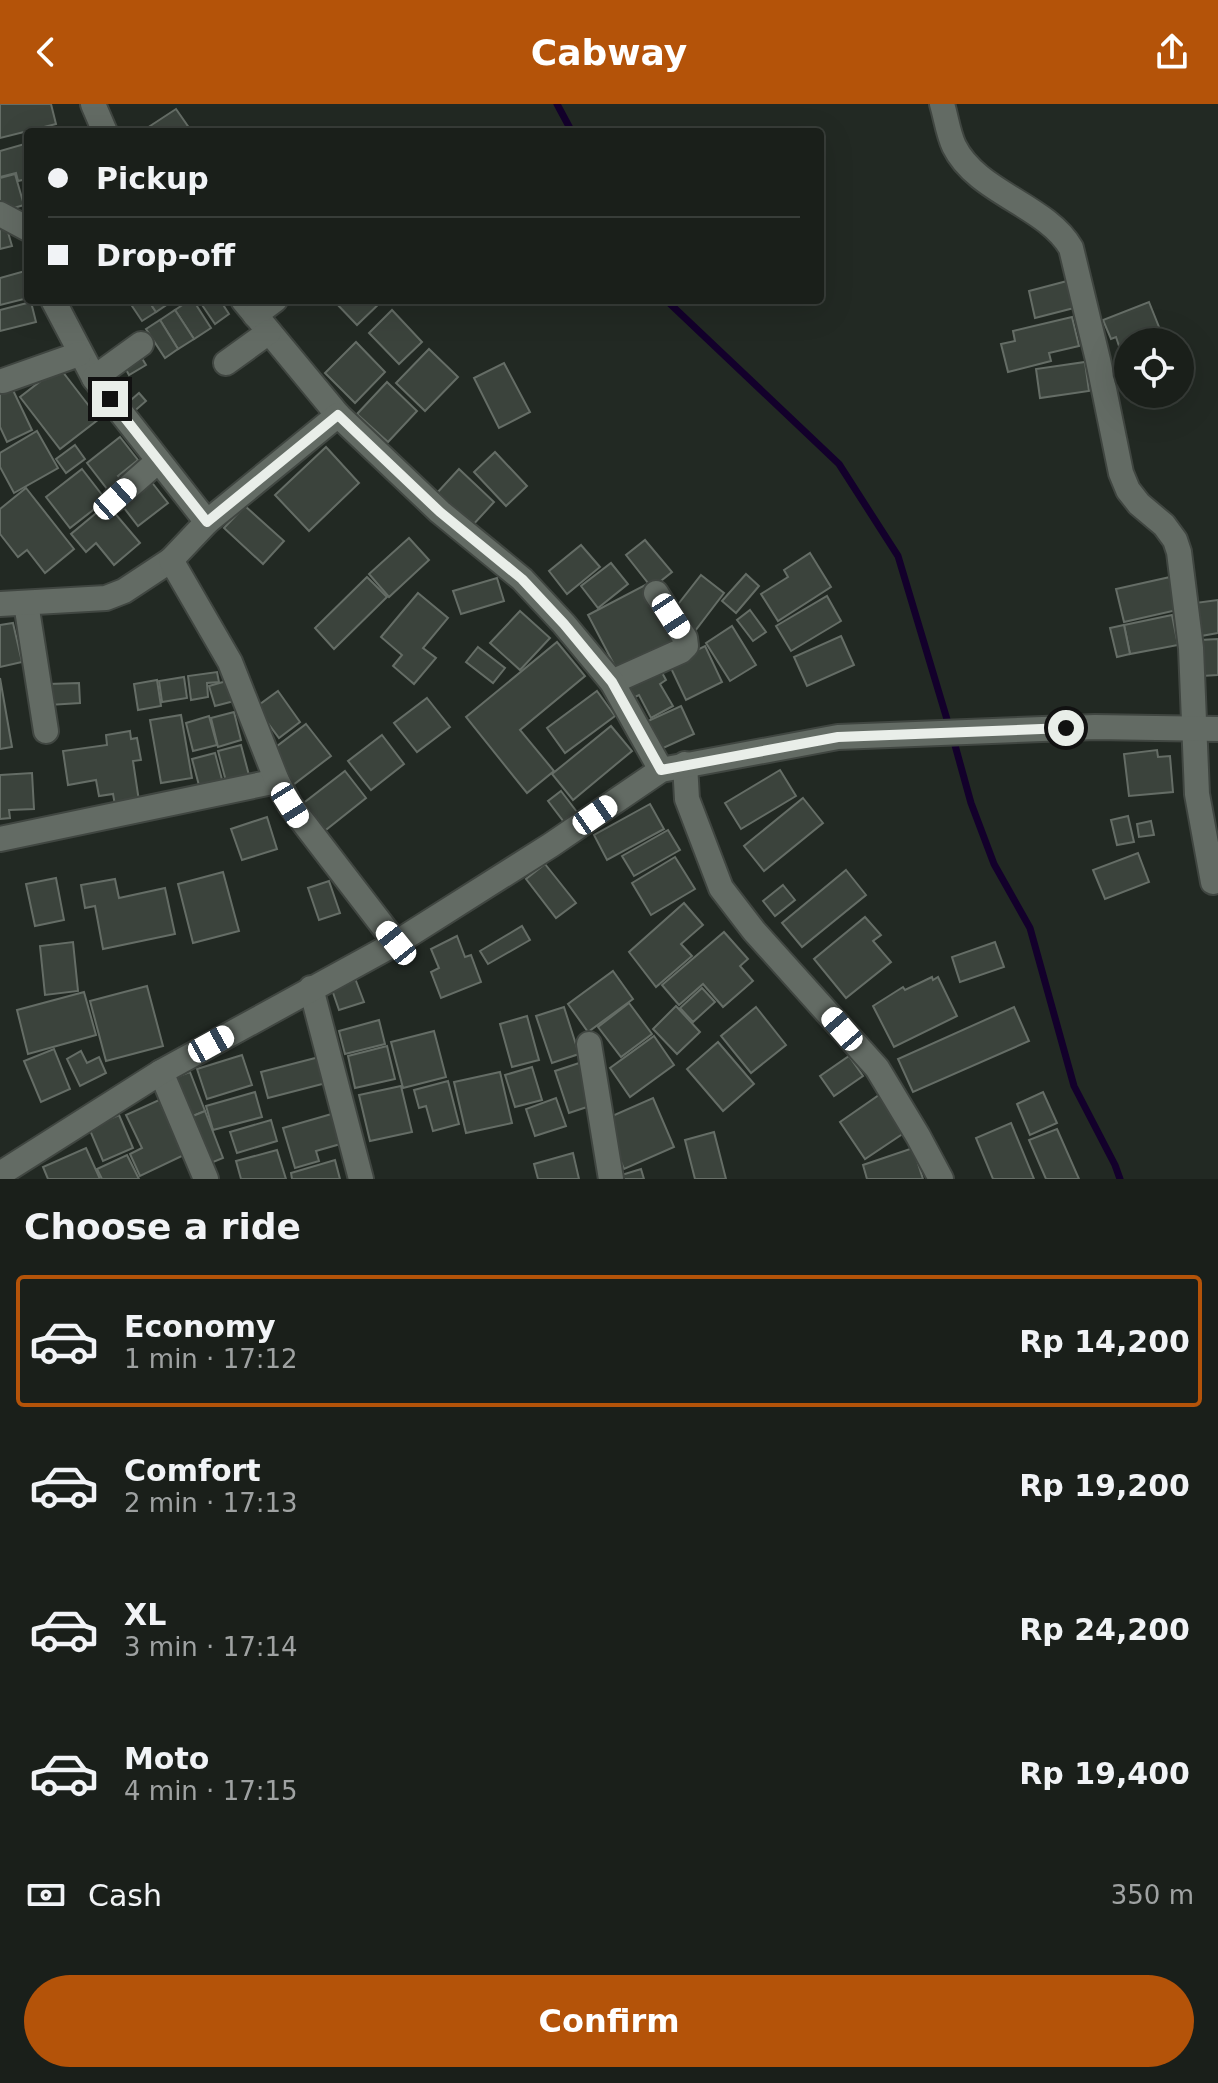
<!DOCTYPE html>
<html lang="en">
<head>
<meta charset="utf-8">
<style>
  :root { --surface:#1a1f1a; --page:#232723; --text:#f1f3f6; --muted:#9fa2a2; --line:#383d39; --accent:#b45309 }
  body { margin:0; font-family:"DejaVu Sans",sans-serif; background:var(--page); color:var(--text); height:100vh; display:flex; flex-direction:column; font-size:30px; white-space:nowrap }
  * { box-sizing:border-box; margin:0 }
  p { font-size:26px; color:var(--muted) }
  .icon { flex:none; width:44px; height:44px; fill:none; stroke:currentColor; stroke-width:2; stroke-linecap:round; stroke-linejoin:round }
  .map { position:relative; height:1075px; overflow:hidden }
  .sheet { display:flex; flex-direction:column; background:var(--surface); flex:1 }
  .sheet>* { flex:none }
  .guide { position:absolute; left:24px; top:24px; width:800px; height:176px; border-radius:8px; box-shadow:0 8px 32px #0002,0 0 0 2px var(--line); display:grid; align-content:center; height:176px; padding:0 24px; background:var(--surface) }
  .controls { position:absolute; left:1114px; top:224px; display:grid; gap:16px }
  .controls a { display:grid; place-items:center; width:80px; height:80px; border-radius:50%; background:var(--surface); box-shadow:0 8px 32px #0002,0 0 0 2px var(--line); font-size:40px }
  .end { position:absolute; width:36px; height:36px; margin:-18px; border:10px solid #e9eee9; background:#111; box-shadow:0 0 0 4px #111 }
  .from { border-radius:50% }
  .car { position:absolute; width:24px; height:48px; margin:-24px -12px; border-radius:10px; box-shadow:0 0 6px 2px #0007; background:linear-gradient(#fff 24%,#345 0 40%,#fff 0 76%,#345 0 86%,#fff 0) }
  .guide b { display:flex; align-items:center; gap:28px; height:76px; font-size:30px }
  .guide b+b { border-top:2px solid var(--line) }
  .guide i { width:20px; height:20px; background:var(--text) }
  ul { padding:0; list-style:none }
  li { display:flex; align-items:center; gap:24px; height:132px; margin:0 16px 12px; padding:0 8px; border:4px solid transparent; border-radius:8px }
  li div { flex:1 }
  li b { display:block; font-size:30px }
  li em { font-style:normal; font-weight:700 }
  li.current { border-color:var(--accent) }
  li>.icon { width:72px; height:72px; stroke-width:1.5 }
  h2 { padding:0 24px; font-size:36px; line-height:96px }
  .pay { display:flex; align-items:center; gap:20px; height:88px; padding:0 24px; font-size:30px }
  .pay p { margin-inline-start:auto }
  .cta { display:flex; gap:16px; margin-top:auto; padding:16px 24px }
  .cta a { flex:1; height:92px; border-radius:48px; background:var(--accent); color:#fff; font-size:32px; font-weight:700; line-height:92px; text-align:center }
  header { display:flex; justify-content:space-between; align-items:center; height:104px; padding:0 24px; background:var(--accent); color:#fff; font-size:36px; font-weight:700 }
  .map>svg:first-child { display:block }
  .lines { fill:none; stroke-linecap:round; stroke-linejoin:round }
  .stream { stroke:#13002b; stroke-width:7 }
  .building { fill:#3b433c; stroke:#656d66; stroke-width:2 }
  .minor-casing { stroke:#404641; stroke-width:28 }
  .minor { stroke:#636b64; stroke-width:24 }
  .route { stroke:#e9eee9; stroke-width:10 }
</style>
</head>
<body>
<header><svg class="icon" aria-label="back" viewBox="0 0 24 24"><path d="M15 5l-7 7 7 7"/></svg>Cabway<svg class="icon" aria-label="share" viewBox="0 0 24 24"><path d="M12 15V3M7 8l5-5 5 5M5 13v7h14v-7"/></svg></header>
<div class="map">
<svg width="1218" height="1075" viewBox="0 0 1218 1075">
  <rect width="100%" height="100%" fill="#222923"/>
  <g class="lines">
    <g class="stream">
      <polyline points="557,0 572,28"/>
      <polyline points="666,196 839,360 898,452 949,622"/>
      <polyline points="953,634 971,699 994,760 1030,824 1074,982 1115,1061 1120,1075"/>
    </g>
  </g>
  <g class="building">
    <polygon points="0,0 51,0 56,20 0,34"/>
    <polygon points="176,5 192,28 141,28"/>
    <polygon points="28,39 28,78 27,75 18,77 16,69 0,73 0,47"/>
    <polygon points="15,70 24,101 0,108 0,74"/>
    <polygon points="5,118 12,142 0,145 0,119"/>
    <polygon points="25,167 28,194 0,201 0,174"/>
    <polygon points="1067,177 1074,204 1035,214 1029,187"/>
    <polygon points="128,196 148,196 156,208 142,217"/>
    <polygon points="148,196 170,196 171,198 156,208"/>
    <polygon points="190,196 193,196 211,224 194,235 175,206"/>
    <polygon points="204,196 220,196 229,210 215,220 200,198"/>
    <polygon points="333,196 383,196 357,221"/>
    <polygon points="31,198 36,218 0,227 0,206"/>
    <polygon points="1149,198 1165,238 1128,238 1128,242 1120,245 1116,233 1111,235 1103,216"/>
    <polygon points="175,206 194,235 178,245 160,216"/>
    <polygon points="392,206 422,238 399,260 369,229"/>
    <polygon points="1072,213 1079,242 1049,249 1051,257 1008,268 1001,240 1015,237 1013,227"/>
    <polygon points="160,216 178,245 165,254 146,225"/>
    <polygon points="356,238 385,268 355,299 325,269"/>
    <polygon points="429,245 458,273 425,307 396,279"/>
    <polygon points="140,251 146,261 129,271 123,260"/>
    <polygon points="1085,258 1089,287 1040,294 1036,265"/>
    <polygon points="504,259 530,308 499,324 474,274"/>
    <polygon points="59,263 99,315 60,345 20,293"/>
    <polygon points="387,278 417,307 388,338 357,310"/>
    <polygon points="11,282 32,326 7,338 0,323 0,287"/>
    <polygon points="139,289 146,297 131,310 124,302"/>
    <polygon points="37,327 58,364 14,389 0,363 0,349"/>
    <polygon points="120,333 138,356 118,372 124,379 111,390 87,359"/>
    <polygon points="75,341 85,355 66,369 56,355"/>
    <polygon points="326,343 359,379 309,427 275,391"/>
    <polygon points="495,348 527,382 506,402 474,368"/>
    <polygon points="82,365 106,396 70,424 46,393"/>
    <polygon points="459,365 494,398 471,423 436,390"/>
    <polygon points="150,376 168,399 138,422 121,400"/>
    <polygon points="26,384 74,445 45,469 27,446 18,453 0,430 0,405"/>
    <polygon points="107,400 140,439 114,461 96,439 86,448 71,430"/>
    <polygon points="245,402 284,437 263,460 224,424"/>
    <polygon points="409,434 429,456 389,493 369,470"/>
    <polygon points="645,436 672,468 652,484 626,451"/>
    <polygon points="581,441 600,463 567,490 549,467"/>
    <polygon points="810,449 831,483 778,517 761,490 788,473 784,466"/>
    <polygon points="611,459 628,480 598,504 581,482"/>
    <polygon points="746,470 759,482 736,509 722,497"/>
    <polygon points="701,471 724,489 695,527 672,508"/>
    <polygon points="367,473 387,493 334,545 315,524"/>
    <polygon points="1170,473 1177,506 1124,518 1116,485"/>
    <polygon points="497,474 504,497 461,510 453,487"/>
    <polygon points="647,480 678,539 619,570 588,511"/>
    <polygon points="418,489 448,514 423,544 436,554 414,580 393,562 402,551 381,533"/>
    <polygon points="827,492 841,517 791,547 776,522"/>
    <polygon points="1218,496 1218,529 1201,532 1195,499"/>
    <polygon points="750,506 766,528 753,537 737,516"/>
    <polygon points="520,507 550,534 520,566 490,539"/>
    <polygon points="1172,511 1178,541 1130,550 1124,521"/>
    <polygon points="13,519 22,558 0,563 0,521"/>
    <polygon points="1124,521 1130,550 1117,553 1110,524"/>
    <polygon points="732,522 756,561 730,577 706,539"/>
    <polygon points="841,532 854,561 807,582 794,553"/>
    <polygon points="1218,535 1218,571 1202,572 1200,536"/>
    <polygon points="557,538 585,572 520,626 554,667 527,689 466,613"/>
    <polygon points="705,542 722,578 686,596 669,560"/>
    <polygon points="478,543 505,564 493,579 466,558"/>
    <polygon points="659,563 666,576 660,580 673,602 651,614 639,591 633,594 626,581"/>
    <polygon points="217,568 219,578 207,579 208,593 191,596 188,572"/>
    <polygon points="184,573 187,594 162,598 159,577"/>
    <polygon points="0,574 12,643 0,645"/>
    <polygon points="237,574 242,595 215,602 209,582"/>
    <polygon points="157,576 161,602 138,606 134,580"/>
    <polygon points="79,579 80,599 49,601 48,580"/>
    <polygon points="278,587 300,618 279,634 256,603"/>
    <polygon points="597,587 615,612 565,649 547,624"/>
    <polygon points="427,594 450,623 417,648 394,619"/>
    <polygon points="681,602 694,630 661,645 648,617"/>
    <polygon points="234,608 241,636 218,643 211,614"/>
    <polygon points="181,611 192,674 161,679 150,616"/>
    <polygon points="209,612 217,641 193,647 186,619"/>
    <polygon points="306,620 331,652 293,681 268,649"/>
    <polygon points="611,622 632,647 573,696 552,670"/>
    <polygon points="130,627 131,635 137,634 141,656 133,657 139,697 115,701 113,690 99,692 96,676 68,681 63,647 107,641 106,631"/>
    <polygon points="382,631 404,660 371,686 348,657"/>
    <polygon points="241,641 250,675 227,681 218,647"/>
    <polygon points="1157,646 1158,653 1170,652 1173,688 1129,692 1124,650"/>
    <polygon points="215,649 224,683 201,689 192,655"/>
    <polygon points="780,666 796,692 741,725 725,699"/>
    <polygon points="345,667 366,694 322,729 301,701"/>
    <polygon points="32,669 34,705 9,706 10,714 0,715 0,671"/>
    <polygon points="561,687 580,712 567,722 548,697"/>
    <polygon points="803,694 823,719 764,767 744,742"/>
    <polygon points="650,700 664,725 607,756 594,731"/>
    <polygon points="1128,712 1134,738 1117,741 1111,716"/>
    <polygon points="267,713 277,745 242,756 231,725"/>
    <polygon points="1151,717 1154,731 1139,733 1137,720"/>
    <polygon points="668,726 680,746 634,772 622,752"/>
    <polygon points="1138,749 1149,778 1105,795 1093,766"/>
    <polygon points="675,753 695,785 651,811 632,779"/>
    <polygon points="545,760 576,799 556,814 526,775"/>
    <polygon points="846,766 866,791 802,843 782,819"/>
    <polygon points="223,768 239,827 193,839 178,780"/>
    <polygon points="56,774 64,816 35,822 26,780"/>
    <polygon points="115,775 119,794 165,784 175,830 103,845 95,802 85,804 81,781"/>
    <polygon points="329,777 340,809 319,816 308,784"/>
    <polygon points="783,781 795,796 775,812 763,797"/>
    <polygon points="684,799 703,821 681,840 692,852 656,883 629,848"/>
    <polygon points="865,813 881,831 873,837 891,858 846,894 814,855"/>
    <polygon points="522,822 530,836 488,860 480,847"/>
    <polygon points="724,828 748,855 740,862 753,877 723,903 703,880 679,901 662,881"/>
    <polygon points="457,832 465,853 471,851 481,878 441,894 431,868 439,864 431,845"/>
    <polygon points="73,838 78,887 45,891 40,842"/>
    <polygon points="995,838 1004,863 960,878 952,853"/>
    <polygon points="613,867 633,895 588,928 568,900"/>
    <polygon points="353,869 364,898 339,906 329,877"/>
    <polygon points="932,873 933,876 938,873 957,912 894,943 873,902 903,883 905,886"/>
    <polygon points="147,882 163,942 106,957 90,897"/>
    <polygon points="702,884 715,898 693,918 680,904"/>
    <polygon points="84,888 96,931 28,950 17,906"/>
    <polygon points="629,899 652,930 621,953 598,923"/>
    <polygon points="676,902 700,928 677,950 653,925"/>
    <polygon points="564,903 579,950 552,959 536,912"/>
    <polygon points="756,903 786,941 751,969 721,932"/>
    <polygon points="1014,903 1029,937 913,988 898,955"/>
    <polygon points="527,912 539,956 512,963 500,920"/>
    <polygon points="379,916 385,940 345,950 339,927"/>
    <polygon points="434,927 446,973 403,984 391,938"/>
    <polygon points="654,932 674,961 630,993 610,964"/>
    <polygon points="718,938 754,980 723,1007 687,965"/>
    <polygon points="387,942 395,975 355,984 348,952"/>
    <polygon points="54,945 70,985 41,998 24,957"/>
    <polygon points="81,947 87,959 99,953 106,969 80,982 67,955"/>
    <polygon points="242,951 252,981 207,995 197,965"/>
    <polygon points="323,952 330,978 268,994 261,968"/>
    <polygon points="849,952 863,972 834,992 820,972"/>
    <polygon points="582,958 596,1000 569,1009 555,967"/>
    <polygon points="532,963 542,996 515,1003 505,971"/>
    <polygon points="190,968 205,1007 183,1016 168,976"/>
    <polygon points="500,968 512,1019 466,1029 454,978"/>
    <polygon points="448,977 459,1020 433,1027 426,1002 419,1004 414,986"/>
    <polygon points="401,982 412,1028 370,1037 359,991"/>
    <polygon points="255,988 262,1013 213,1026 206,1002"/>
    <polygon points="1043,988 1057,1019 1030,1031 1017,1000"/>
    <polygon points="879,991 904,1029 865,1055 840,1018"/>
    <polygon points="556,994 566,1022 535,1032 526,1005"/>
    <polygon points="653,994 674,1043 624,1065 603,1016"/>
    <polygon points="159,996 184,1051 140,1072 130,1050 142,1044 126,1011"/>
    <polygon points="205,1007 223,1054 201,1063 183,1016"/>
    <polygon points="335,1009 344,1039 316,1047 319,1057 295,1064 283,1024"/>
    <polygon points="119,1011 133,1044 103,1057 89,1024"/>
    <polygon points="271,1016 277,1037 237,1049 230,1028"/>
    <polygon points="1011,1019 1034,1075 993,1075 976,1034"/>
    <polygon points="1057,1025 1079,1075 1046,1075 1029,1036"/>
    <polygon points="714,1028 726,1075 695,1075 685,1036"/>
    <polygon points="86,1044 100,1075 48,1075 43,1063"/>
    <polygon points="913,1044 923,1075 867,1075 863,1061"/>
    <polygon points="277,1046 286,1075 241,1075 236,1057"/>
    <polygon points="573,1049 579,1075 538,1075 534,1060"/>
    <polygon points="127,1051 139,1075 102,1075 97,1065"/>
    <polygon points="335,1056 340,1075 292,1075 291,1069"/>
    <polygon points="641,1065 644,1075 615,1075 615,1073"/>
  </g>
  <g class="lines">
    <g class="minor-casing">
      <g id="minor">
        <polyline points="93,0 105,28"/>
        <path d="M 942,0 C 946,13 948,29 954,42 C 977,89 1046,101 1071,144 L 1098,256 L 1121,369 L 1128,386 L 1139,400 L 1164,421 L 1175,436 L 1179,448 L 1191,544 L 1197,690 L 1213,778"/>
        <polyline points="0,110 28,125"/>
        <polyline points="53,196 94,274 207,418"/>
        <polyline points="243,196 338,311"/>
        <polyline points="255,211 275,196"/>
        <polyline points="226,259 269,228"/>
        <polyline points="94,274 141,240"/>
        <polyline points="3,277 79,250"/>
        <polyline points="115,395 158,357"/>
        <polyline points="26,499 46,627"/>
        <polyline points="0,500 106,494 124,487 171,456"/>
        <polyline points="612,578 681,547 686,542 685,534 656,489"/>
        <polyline points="685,660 687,695 721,784 754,827 877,964 918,1032 941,1075"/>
        <polyline points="0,735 277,677"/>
        <polyline points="396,839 290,701 277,677 230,558 171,456 207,418 338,311 440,408 522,475 564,520 612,578 661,666"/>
        <polyline points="311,884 361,1075"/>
        <polyline points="589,940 611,1075"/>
        <polyline points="161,968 206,1075"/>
        <polyline points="0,1070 161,968 396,839 551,741 661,666 838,633 1095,623 1218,625"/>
      </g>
    </g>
    <use href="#minor" class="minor"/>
  </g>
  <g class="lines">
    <polyline class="route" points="110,295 207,418 338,311 440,408 522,475 564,520 612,578 661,666 838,633 1066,624"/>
  </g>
</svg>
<div class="controls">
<a><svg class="icon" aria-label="locate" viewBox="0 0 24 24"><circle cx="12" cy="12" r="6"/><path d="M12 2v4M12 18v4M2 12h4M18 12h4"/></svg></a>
</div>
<i class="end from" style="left:1066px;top:624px"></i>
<i class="end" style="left:110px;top:295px"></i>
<i class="car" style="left:115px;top:395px;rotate:48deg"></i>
<i class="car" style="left:671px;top:512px;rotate:147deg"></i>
<i class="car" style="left:290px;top:701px;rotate:148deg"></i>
<i class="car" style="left:595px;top:711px;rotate:55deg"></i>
<i class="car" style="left:396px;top:839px;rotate:321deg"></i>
<i class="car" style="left:842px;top:925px;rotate:319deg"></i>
<i class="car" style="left:211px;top:940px;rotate:61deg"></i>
<div class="guide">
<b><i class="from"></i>Pickup</b>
<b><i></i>Drop-off</b>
</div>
</div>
<section class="sheet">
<h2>Choose a ride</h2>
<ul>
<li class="current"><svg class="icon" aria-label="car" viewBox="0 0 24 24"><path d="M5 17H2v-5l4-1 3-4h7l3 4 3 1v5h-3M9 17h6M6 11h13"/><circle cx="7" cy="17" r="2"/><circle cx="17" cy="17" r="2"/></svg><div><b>Economy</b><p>1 min · 17:12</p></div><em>Rp 14,200</em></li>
<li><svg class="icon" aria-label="car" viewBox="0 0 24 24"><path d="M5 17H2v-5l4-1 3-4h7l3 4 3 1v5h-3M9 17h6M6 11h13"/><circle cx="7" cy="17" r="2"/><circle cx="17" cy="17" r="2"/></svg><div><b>Comfort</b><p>2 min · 17:13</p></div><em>Rp 19,200</em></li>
<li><svg class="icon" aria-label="car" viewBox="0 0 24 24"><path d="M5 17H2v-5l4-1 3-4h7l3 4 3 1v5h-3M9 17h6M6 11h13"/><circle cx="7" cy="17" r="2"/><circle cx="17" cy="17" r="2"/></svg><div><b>XL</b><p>3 min · 17:14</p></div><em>Rp 24,200</em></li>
<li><svg class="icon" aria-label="car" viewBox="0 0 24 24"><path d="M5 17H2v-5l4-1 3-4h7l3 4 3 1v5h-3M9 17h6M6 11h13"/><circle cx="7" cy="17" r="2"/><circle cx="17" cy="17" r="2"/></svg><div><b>Moto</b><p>4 min · 17:15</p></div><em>Rp 19,400</em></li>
</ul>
<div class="pay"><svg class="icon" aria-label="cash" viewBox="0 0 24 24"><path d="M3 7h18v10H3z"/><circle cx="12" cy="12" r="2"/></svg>Cash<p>350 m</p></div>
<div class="cta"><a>Confirm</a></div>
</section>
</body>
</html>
